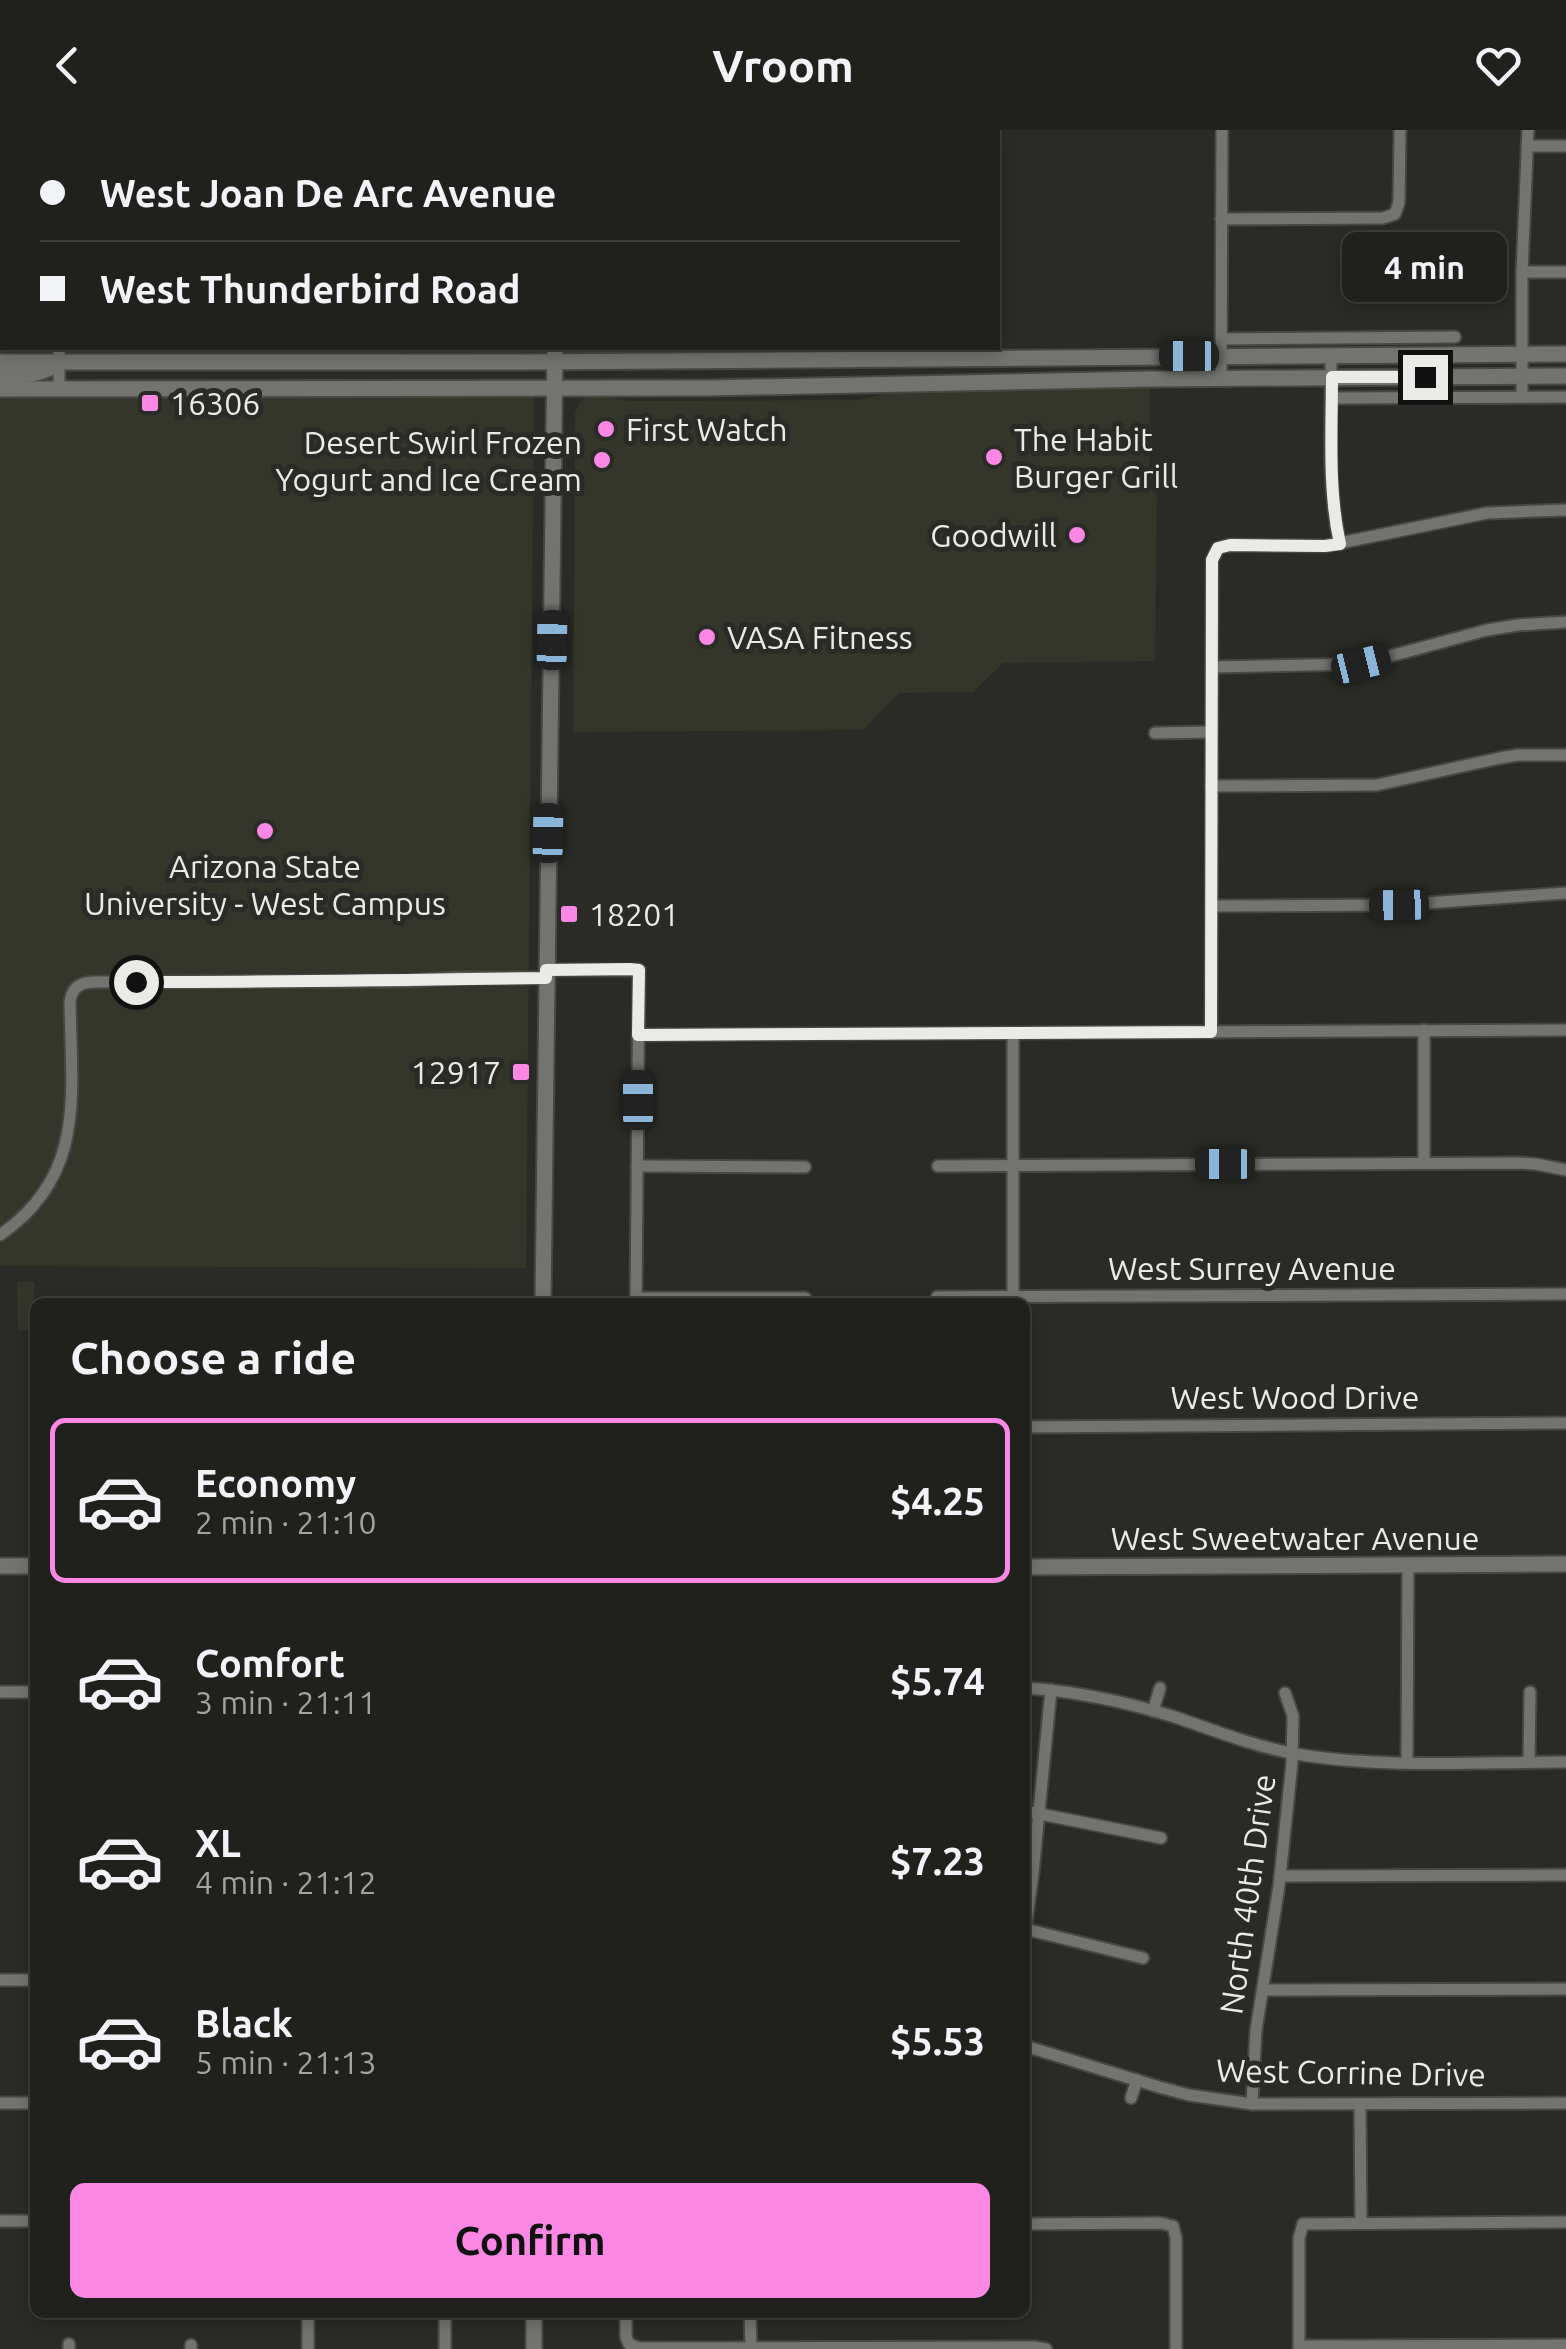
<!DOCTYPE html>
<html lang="en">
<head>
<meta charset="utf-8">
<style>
  :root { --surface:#20201c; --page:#282825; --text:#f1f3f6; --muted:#a2a3a3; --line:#3d3e3b; --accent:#fb87e5 }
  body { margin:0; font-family:Ubuntu,sans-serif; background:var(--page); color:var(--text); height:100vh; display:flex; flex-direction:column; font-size:38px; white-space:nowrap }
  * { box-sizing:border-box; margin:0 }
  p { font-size:32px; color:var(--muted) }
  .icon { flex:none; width:55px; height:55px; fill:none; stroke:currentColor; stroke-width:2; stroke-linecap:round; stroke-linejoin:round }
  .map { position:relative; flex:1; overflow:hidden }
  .side { position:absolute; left:30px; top:1168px; width:1000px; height:1020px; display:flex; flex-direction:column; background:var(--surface); border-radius:15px; box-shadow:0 5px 15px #0003,0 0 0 2px var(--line) }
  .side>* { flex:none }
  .hud { position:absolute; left:0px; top:0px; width:1000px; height:220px; box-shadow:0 5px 15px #0003,0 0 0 2px var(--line); display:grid; align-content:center; height:220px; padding:0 40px; background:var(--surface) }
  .end { position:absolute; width:45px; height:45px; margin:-22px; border:12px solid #eaebe7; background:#111; box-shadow:0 0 0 5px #111 }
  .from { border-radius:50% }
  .bubble { position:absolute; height:70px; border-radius:15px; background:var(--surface); box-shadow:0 5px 15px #0003,0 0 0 2px var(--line); font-size:32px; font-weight:600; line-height:70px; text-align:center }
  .car { position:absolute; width:30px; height:60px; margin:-30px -15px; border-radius:12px; box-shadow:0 0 8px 2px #0007; background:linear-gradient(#222 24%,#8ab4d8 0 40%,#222 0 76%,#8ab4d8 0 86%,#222 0) }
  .hud b { display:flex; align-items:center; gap:35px; height:95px; font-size:38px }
  .hud b+b { border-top:2px solid var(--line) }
  .hud i { width:25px; height:25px; background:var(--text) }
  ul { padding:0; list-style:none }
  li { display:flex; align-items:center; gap:30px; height:165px; margin:0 20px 15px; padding:0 20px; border:5px solid transparent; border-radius:15px }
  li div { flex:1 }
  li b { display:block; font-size:38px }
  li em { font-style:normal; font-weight:600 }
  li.current { border-color:var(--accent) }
  li>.icon { width:90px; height:90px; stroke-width:1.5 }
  h2 { padding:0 40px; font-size:45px; line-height:120px }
  .action { display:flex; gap:20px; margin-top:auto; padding:20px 40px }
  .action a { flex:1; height:115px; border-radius:15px; background:var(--accent); color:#111; font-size:40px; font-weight:600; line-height:115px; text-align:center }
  header { display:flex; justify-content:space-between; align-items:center; height:130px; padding:0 40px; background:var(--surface); font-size:45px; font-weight:600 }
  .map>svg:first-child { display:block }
  .built { fill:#34362b }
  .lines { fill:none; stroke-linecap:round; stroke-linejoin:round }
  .street-casing { stroke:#474843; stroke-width:15 }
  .secondary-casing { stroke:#474843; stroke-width:19 }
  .street { stroke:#73746f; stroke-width:11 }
  .secondary { stroke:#73746f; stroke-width:15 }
  .route { stroke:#eaebe7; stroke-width:12 }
  .poi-dot { fill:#fb87e5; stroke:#2a2b26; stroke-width:4 }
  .labels { text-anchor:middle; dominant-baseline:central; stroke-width:10; stroke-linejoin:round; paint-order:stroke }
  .poi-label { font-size:32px; fill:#eaebe7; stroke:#2a2b26; text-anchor:start }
  .street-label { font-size:32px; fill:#eaebe7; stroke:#2a2b26 }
</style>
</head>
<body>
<header><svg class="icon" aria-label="back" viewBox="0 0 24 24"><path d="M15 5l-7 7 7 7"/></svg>Vroom<svg class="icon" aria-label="heart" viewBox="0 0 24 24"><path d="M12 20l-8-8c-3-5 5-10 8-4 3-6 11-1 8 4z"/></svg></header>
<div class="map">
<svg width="1566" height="2219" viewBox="0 0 1566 2219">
  <rect width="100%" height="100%" fill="#2a2b26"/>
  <g class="built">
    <rect x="253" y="0" width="284" height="2"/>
    <polygon points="115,218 530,218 520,224 481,224 447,219 419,219 405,223 115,223"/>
    <polygon points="1150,256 1149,353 1157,354 1155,531 1003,533 973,562 899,563 863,600 573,602 575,283 580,271 587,266 599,266 631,271 861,270 893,262"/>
    <polygon points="0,265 534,266 526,1138 0,1136"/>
    <polygon points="17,1152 34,1152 34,1200 18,1200"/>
  </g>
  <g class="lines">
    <g class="street-casing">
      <g id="street">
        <polyline points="39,0 40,2"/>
        <polyline points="1527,16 1566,16"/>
        <polyline points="1221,89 1383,88 1395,84 1399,72 1400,0"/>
        <polyline points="1522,142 1566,142"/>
        <polyline points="1221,209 1455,207"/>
        <path d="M 1331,225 C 1332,288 1326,353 1340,414"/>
        <polyline points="1221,248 1222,0"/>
        <polyline points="59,259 59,218"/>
        <polyline points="1522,267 1522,142 1528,0"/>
        <polyline points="1332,268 1566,267"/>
        <polyline points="1212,537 1361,534 1487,500 1518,495 1566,492"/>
        <polyline points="1155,603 1211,602"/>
        <polyline points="1211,656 1377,655 1500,628 1518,625 1566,625"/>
        <polyline points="1211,776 1399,775 1566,763"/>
        <polyline points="546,840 639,840 636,1172"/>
        <polyline points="1424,900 1424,1033"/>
        <polyline points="1211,902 1212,430 1218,418 1230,415 1325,416 1487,383 1566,380"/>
        <polyline points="638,905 1566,900"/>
        <polyline points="637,1036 805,1037"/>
        <polyline points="938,1036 1518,1033 1536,1034 1566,1040"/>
        <path d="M 0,1105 C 87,1045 71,964 70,871 C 73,855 82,852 97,852 L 407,851 L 456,848 L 546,848"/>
        <polyline points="937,1167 1566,1164"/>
        <polyline points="636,1168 805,1168"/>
        <polyline points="1013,1172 1013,904"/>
        <polyline points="1025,1297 1566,1293"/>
        <path d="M 1025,1558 C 1076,1561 1126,1572 1175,1587 C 1213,1600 1251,1615 1291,1623 C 1377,1639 1478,1632 1566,1632"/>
        <polyline points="0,1562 35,1562"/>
        <polyline points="1153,1581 1160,1558"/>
        <polyline points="1407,1632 1408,1434"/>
        <polyline points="1529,1632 1530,1562"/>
        <polyline points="1025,1681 1161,1708"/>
        <polyline points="1280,1746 1566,1745"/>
        <polyline points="1025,1799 1143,1828"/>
        <polyline points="1025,1801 1033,1743 1051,1560"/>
        <polyline points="0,1850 35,1850"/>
        <polyline points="1263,1860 1566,1859"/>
        <polyline points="1025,1916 1159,1957 1189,1965 1252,1974 1566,1973"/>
        <polyline points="1131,1968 1137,1950"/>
        <polyline points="0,1973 35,1973"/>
        <polyline points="1252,1974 1256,1900 1279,1756 1292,1633 1293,1586 1285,1563"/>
        <polyline points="1360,1974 1361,2093"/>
        <polyline points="0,2091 35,2091"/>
        <polyline points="1025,2094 1160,2093 1173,2096 1176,2108 1176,2219"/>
        <polyline points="308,2182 308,2219"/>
        <polyline points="626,2182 626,2207 629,2214 639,2218 1034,2217 1046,2219"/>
        <polyline points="750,2182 751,2218"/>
        <polyline points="69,2214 69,2219"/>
        <polyline points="1299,2216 1566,2215"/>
        <polyline points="191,2219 191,2215"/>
        <polyline points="445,2219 445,2182"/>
        <polyline points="1299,2219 1299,2108 1303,2094 1566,2092"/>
      </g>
    </g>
    <g class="secondary-casing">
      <g id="secondary">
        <polyline points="556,0 556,2"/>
        <polyline points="0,232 526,232 1566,224"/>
        <path d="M 0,246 C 21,245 41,246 58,233"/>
        <polyline points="0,259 708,258 1149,249 1566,246"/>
        <polyline points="543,1172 555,218"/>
        <polyline points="0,1436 35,1436"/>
        <polyline points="1025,1437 1566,1434"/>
        <polyline points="534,2219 534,2182"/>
      </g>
    </g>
    <use href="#street" class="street"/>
    <use href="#secondary" class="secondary"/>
  </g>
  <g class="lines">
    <path class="route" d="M 136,852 C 273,852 409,850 546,848 L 546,840 L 630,839 L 639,840 L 638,905 L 1211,902 L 1212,430 L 1218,418 L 1230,415 L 1325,416 L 1340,414 C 1328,360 1332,303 1332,247 L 1425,247"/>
  </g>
  <g class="poi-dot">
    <rect x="140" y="263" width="20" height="20" rx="5"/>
    <circle cx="606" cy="299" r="10"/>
    <circle cx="994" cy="327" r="10"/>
    <circle cx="602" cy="330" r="10"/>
    <circle cx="1077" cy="405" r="10"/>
    <circle cx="707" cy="507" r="10"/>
    <circle cx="265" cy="701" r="10"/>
    <rect x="559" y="774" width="20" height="20" rx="5"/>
    <rect x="511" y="932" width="20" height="20" rx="5"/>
  </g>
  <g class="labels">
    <g class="poi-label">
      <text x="170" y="273">16306</text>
      <text x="626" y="299">First Watch</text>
      <text x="1014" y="309">The Habit<tspan x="1014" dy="37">Burger Grill</tspan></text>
      <text x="582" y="312" text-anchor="end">Desert Swirl Frozen<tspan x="582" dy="37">Yogurt and Ice Cream</tspan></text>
      <text x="1057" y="405" text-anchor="end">Goodwill</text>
      <text x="727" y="507">VASA Fitness</text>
      <text x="265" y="736" text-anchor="middle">Arizona State<tspan x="265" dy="37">University - West Campus</tspan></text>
      <text x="589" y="784">18201</text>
      <text x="501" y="942" text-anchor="end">12917</text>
    </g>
    <g class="street-label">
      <text x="1252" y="1138">West Surrey Avenue</text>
      <text x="1295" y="1267">West Wood Drive</text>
      <text x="1295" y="1408">West Sweetwater Avenue</text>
      <text transform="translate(1247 1764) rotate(-82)">North 40th Drive</text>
      <text transform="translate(1351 1942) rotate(1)">West Corrine Drive</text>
    </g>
  </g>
</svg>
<i class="end from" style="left:136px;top:852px"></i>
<i class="end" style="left:1425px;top:247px"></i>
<div class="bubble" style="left:1342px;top:102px;width:165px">4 min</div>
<i class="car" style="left:1189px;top:226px;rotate:270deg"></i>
<i class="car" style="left:552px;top:510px;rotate:1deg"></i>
<i class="car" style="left:1361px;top:534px;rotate:76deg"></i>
<i class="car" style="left:548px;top:703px;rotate:1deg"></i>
<i class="car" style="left:1399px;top:775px;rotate:269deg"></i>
<i class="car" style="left:638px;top:970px;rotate:0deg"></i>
<i class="car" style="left:1225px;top:1034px;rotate:270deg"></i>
<div class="hud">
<b><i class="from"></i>West Joan De Arc Avenue</b>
<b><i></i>West Thunderbird Road</b>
</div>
<section class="side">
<h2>Choose a ride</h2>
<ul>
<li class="current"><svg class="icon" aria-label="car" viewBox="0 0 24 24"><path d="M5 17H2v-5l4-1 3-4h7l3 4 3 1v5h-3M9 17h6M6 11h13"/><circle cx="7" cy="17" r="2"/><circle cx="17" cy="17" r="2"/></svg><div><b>Economy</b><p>2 min · 21:10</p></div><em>$4.25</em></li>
<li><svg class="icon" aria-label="car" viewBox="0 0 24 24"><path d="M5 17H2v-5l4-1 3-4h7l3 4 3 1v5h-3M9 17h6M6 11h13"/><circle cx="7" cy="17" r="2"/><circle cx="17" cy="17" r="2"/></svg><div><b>Comfort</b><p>3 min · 21:11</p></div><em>$5.74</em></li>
<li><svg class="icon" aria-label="car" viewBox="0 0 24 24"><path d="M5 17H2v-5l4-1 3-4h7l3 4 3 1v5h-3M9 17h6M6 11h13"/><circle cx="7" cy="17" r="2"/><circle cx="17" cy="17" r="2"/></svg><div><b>XL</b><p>4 min · 21:12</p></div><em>$7.23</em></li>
<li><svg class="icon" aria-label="car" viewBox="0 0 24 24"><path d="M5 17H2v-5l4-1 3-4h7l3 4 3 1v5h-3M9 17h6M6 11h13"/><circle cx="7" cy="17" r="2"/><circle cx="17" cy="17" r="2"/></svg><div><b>Black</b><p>5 min · 21:13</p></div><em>$5.53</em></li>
</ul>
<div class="action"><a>Confirm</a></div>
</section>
</div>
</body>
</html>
